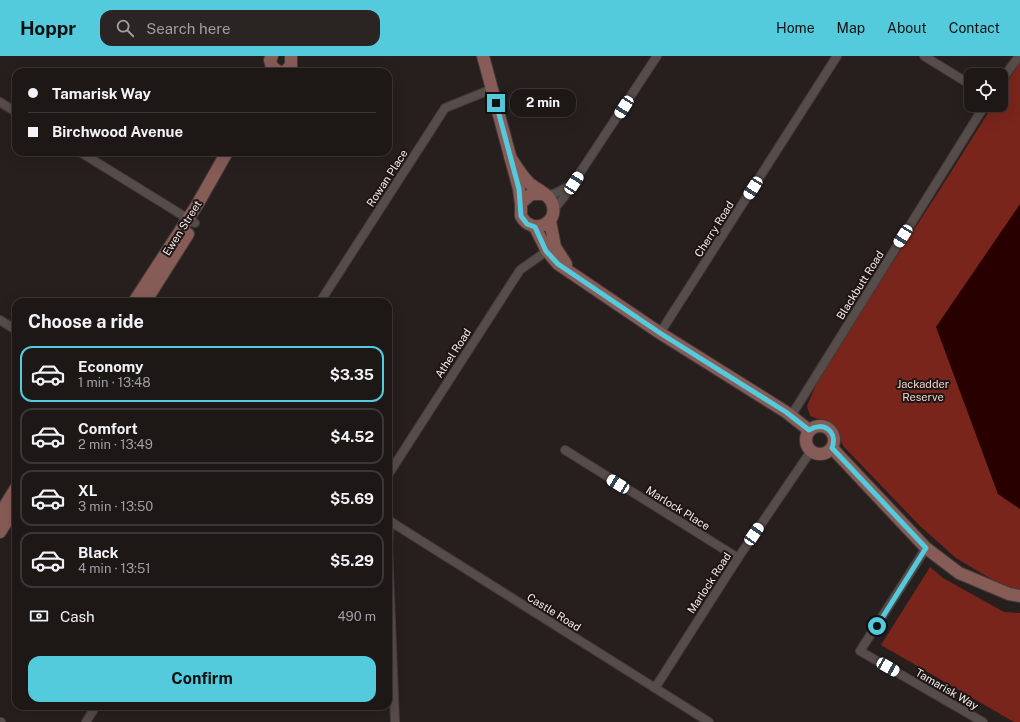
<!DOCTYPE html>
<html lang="en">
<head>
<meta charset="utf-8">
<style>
  :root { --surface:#1d1716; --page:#2a2423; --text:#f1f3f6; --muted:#a09fa1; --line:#3b3635; --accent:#54cadd }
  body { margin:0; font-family:"Public Sans",sans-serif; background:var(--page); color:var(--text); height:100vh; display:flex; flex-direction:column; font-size:15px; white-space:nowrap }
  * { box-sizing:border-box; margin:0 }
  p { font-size:13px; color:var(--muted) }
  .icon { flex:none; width:22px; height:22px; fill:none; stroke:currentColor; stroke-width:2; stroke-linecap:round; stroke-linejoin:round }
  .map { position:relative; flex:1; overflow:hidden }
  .details { position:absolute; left:12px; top:242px; width:380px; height:412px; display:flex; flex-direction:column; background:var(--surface); border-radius:12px; box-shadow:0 4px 16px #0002,0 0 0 1px var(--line) }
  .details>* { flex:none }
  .top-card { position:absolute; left:12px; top:12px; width:380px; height:88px; border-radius:12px; box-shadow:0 4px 16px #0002,0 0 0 1px var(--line); display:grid; align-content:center; height:88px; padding:0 16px; background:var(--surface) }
  .tools { position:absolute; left:964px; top:12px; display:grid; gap:8px }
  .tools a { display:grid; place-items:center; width:44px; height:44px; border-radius:8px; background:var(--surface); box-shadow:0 4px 16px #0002,0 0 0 1px var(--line); font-size:20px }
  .end { position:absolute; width:18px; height:18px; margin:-9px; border:5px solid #54cadd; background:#111; box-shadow:0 0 0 2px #111 }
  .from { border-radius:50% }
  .bubble { position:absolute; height:28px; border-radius:12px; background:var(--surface); box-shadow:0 4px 16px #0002,0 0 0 1px var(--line); font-size:13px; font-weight:700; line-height:28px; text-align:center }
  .car { position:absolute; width:12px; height:24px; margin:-12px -6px; border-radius:5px; box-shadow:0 0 3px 1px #0007; background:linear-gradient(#fff 24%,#345 0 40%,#fff 0 76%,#345 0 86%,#fff 0) }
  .top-card b { display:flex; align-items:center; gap:14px; height:38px; font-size:15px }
  .top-card b+b { border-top:1px solid var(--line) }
  .top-card i { width:10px; height:10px; background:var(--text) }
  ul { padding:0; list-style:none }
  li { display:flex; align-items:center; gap:12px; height:56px; margin:0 8px 6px; padding:0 8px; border:2px solid var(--line); border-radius:12px }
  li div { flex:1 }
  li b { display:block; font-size:15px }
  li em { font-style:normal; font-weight:700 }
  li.active { border-color:var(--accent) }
  li>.icon { width:36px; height:36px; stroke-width:1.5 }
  h2 { padding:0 16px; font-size:18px; line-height:48px }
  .pay { display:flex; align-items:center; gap:10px; height:44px; padding:0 16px; font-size:15px }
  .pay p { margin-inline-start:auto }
  .action { display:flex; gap:8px; margin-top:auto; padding:8px 16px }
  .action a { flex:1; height:46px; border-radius:12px; background:var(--accent); color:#111; font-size:16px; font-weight:700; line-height:46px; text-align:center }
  header { display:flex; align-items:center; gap:24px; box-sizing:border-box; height:56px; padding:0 20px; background:var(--accent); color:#111 }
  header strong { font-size:19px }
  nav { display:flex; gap:22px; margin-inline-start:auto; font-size:14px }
  .search { width:280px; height:36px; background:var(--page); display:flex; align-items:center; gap:10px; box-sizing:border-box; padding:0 14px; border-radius:12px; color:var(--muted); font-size:15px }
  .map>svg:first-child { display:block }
  .green { fill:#79251b }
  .water { fill:#290000 }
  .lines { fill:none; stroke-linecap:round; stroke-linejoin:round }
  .street-casing { stroke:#423a39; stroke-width:10 }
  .secondary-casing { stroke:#423a39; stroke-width:14 }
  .street { stroke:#564c4a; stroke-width:8 }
  .secondary { stroke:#885c56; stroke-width:12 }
  .route { stroke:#54cadd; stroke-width:5 }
  .labels { text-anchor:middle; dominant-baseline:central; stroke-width:4; stroke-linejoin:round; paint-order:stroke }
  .street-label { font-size:11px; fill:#f2eceb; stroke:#1e1514 }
  .park-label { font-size:11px; fill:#efd4cf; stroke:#1e1514 }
</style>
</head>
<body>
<header>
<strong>Hoppr</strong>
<div class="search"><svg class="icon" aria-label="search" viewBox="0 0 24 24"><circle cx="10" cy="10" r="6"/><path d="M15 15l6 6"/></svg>Search here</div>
<nav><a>Home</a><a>Map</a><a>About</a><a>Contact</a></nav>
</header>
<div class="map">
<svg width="1020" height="666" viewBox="0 0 1020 666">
  <rect width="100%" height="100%" fill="#271f1d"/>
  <g class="green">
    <polygon points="1020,5 1020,533 1006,532 956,502 919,469 844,391 832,368 810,360 807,350 821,317 939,135 993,49 1001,49 1001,36"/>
    <polygon points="930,511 943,522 1004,556 1020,557 1020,666 1014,666 881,589"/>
  </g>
  <polygon class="water" points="1020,148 1020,453 998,438 936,271"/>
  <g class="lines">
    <g class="street-casing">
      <g id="street">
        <polyline points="924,0 971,29"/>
        <polyline points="1001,25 1019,0"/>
        <polyline points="0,46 16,56"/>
        <polyline points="80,96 195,167"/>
        <polyline points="546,140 556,137 571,129"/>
        <polyline points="554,153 564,141 657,0"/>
        <polyline points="320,246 445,52 492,33"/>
        <polyline points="0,264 16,274"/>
        <polyline points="660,277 837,0"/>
        <polyline points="791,360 985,49"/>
        <polyline points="565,394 738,502"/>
        <polyline points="388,419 520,214 547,195"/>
        <polyline points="388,464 709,666"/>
        <polyline points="392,466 389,471 388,490 395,666"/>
        <polyline points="926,492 860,595 983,666"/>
        <polyline points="655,632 738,502 811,395"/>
        <polyline points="0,666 1,666"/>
        <polyline points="86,666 96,650"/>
      </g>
    </g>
    <g class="secondary-casing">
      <g id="secondary">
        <polyline points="272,0 270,4 272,11 279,16"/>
        <polyline points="483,0 519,133 521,148"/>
        <polyline points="284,16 291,10 291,0"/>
        <path d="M 510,101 C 516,110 521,119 529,127 C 536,133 549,138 552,147 C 560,168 532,180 521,160 L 521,147 L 531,138 L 544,138"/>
        <polyline points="550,165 555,191 566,208"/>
        <polyline points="535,171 547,195 558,208 660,277 786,356 809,374"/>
        <polyline points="134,246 197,149 227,96"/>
        <polyline points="145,246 188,178"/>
        <circle cx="820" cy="384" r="14"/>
        <polyline points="832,392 926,492 959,517 1009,538 1020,540"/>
        <polyline points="0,458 16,432"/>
        <polyline points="0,476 16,450"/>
      </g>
    </g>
    <use href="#street" class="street"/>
    <use href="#secondary" class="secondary"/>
  </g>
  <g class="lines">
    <path class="route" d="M 496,47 L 519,133 L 521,160 L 527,168 L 535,171 L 546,195 L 558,208 L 660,277 L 786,356 L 809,374 C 823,365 838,375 832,392 L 926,492 L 877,570"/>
  </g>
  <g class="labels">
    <g class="street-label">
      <text transform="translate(387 122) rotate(-57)">Rowan Place</text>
      <text transform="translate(182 172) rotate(-58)">Ewen Street</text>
      <text transform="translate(714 173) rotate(-58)">Cherry Road</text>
      <text transform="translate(860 229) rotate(-58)">Blackbutt Road</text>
      <text transform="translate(453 297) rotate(-57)">Athel Road</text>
      <text transform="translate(678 452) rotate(32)">Marlock Place</text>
      <text transform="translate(709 527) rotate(-57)">Marlock Road</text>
      <text transform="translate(554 556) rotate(32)">Castle Road</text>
      <text transform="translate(947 633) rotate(30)">Tamarisk Way</text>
    </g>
    <g class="park-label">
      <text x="923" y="328">Jackadder<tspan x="923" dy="13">Reserve</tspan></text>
    </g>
  </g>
</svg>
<div class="tools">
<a><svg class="icon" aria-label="locate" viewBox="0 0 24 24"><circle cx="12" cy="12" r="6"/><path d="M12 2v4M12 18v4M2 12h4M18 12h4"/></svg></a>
</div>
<i class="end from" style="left:877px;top:570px"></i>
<i class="end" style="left:496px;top:47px"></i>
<div class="bubble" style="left:510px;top:33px;width:66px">2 min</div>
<i class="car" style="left:624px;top:51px;rotate:213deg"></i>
<i class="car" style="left:574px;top:127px;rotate:33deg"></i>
<i class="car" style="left:753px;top:132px;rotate:212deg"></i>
<i class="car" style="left:903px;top:180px;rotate:212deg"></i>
<i class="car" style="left:618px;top:428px;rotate:302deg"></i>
<i class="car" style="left:754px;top:478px;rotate:34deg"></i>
<i class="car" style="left:888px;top:611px;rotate:120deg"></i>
<div class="top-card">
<b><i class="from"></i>Tamarisk Way</b>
<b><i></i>Birchwood Avenue</b>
</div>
<section class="details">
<h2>Choose a ride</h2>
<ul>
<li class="active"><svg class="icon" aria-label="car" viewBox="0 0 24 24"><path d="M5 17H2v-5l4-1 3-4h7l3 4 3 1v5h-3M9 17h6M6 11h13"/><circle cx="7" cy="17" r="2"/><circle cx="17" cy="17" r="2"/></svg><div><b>Economy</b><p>1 min · 13:48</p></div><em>$3.35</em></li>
<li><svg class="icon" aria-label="car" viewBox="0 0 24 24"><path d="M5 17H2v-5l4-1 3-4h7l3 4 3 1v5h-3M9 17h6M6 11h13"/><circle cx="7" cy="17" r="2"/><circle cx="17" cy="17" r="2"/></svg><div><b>Comfort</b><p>2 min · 13:49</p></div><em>$4.52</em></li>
<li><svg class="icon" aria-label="car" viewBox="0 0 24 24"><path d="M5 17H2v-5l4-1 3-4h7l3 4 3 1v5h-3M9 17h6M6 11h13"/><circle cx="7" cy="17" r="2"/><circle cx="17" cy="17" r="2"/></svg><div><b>XL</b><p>3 min · 13:50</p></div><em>$5.69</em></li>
<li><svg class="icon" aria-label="car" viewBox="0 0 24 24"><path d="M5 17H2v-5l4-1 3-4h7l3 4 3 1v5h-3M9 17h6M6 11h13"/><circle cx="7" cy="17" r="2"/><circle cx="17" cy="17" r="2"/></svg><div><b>Black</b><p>4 min · 13:51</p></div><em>$5.29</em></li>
</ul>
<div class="pay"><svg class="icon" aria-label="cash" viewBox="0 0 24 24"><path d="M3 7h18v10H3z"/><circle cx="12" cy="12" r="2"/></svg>Cash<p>490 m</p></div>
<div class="action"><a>Confirm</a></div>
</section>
</div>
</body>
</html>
